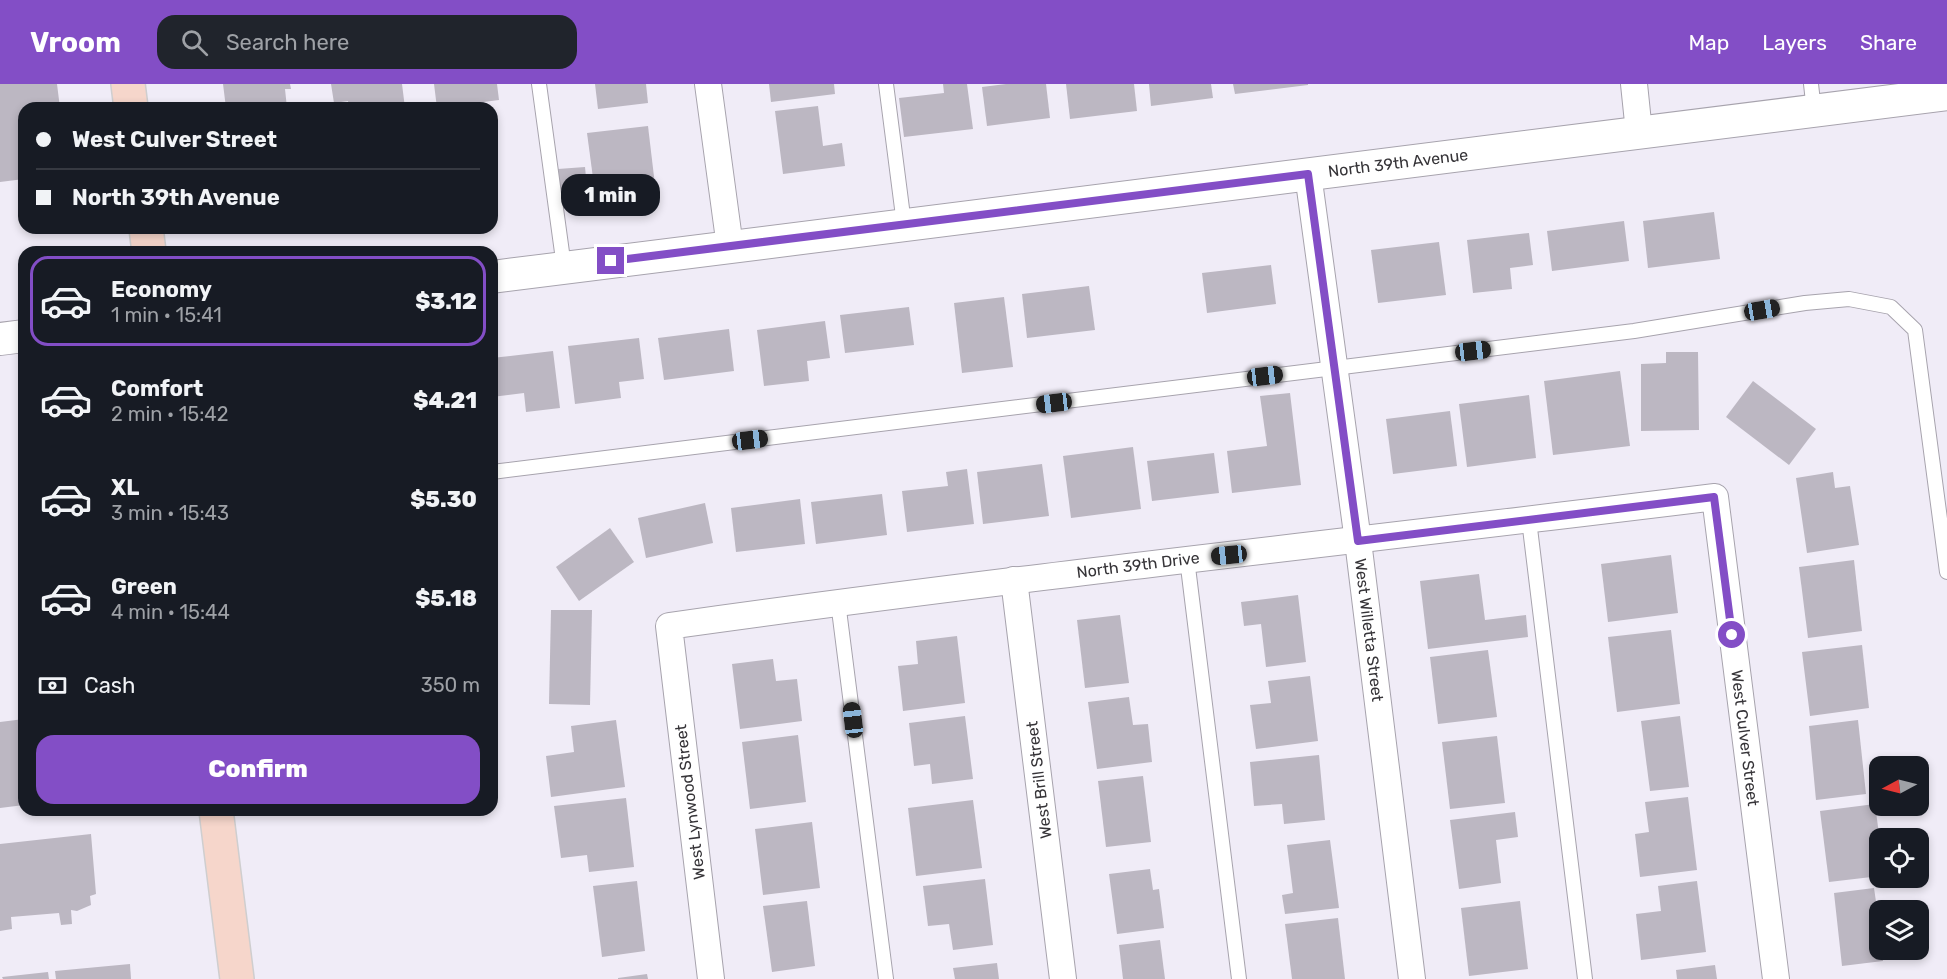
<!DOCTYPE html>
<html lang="en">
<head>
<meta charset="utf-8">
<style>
  :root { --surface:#171b24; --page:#20242c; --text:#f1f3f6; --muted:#9ea1a6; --line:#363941; --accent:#834ec6 }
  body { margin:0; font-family:Rubik,sans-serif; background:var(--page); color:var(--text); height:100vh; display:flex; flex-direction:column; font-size:22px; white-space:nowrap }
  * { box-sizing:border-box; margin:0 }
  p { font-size:20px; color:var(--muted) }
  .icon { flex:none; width:33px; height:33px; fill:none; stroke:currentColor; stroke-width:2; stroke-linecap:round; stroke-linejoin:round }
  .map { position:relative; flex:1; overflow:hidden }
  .drawer { position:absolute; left:18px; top:162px; width:480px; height:570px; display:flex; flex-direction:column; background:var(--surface); border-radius:18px; box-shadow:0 3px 9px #0003 }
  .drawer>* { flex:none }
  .top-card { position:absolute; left:18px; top:18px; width:480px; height:132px; border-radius:18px; box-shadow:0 3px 9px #0003; display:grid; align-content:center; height:132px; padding:0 18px; background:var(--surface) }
  .needle { width:39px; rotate:263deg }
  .tools { position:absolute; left:1869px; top:672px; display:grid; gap:12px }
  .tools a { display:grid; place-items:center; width:60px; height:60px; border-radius:12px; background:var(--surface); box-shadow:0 3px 9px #0003; font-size:30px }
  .end { position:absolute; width:27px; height:27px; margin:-14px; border:8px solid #834ec6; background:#fff; box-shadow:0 0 0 3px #fff }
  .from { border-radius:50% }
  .bubble { position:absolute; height:42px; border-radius:18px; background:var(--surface); box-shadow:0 3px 9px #0003; font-size:20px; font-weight:800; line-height:42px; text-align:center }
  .car { position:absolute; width:18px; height:36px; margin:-18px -9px; border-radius:8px; box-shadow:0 0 4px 2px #0007; background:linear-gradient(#222 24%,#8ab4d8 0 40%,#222 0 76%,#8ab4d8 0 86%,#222 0) }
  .top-card b { display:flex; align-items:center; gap:21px; height:57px; font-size:22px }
  .top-card b+b { border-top:2px solid var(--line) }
  .top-card i { width:15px; height:15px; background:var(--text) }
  ul { padding:10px 0 0; list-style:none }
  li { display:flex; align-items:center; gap:18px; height:90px; margin:0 12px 9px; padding:0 6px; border:3px solid transparent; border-radius:18px }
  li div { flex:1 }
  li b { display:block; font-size:22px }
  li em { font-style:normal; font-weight:800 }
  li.active { border-color:var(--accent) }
  li>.icon { width:54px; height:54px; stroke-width:1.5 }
  .pay { display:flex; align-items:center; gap:15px; height:66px; padding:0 18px; font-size:22px }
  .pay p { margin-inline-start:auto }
  .cta { display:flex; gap:12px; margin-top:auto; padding:12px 18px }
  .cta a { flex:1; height:69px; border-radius:18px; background:var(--accent); color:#fff; font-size:24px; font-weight:800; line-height:69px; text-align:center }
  header { display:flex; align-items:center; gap:36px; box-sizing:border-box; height:84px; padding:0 30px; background:var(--accent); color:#fff }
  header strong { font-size:28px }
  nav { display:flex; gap:33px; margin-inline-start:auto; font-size:21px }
  .search { width:420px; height:54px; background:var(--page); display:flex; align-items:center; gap:15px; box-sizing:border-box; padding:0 21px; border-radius:18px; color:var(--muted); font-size:22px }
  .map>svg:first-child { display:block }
  .building { fill:#bcb7c2 }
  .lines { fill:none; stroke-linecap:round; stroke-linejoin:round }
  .service-casing { stroke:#a7a3ad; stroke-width:16 }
  .minor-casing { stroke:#a7a3ad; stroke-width:28 }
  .tertiary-casing { stroke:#a7a3ad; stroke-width:34 }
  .primary-casing { stroke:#cfcecf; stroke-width:36 }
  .service { stroke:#fff; stroke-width:14 }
  .minor { stroke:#fff; stroke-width:26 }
  .tertiary { stroke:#fff; stroke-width:32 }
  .primary { stroke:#f6d6cb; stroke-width:33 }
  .route { stroke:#834ec6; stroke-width:8 }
  .labels { text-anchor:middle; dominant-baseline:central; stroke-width:4.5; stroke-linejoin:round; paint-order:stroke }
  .street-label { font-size:16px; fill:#363438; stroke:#fff }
</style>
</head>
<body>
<header>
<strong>Vroom</strong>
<div class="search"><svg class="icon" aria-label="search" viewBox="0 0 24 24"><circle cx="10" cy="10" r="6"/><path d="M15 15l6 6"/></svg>Search here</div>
<nav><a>Map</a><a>Layers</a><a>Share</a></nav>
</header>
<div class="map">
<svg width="1947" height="895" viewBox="0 0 1947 895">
  <rect width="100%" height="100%" fill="#f0ecf7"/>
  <g class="building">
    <polygon points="0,0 57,0 60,24 24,24 24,95 0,98"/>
    <polygon points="223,0 290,0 291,5 285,5 287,24 226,24"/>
    <polygon points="331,0 402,0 405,24 349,24 348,17 334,19"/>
    <polygon points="434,0 497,0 499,16 437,24"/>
    <polygon points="595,0 646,0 648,19 598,25"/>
    <polygon points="769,0 834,0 835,10 771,18"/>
    <polygon points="943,0 967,0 973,45 904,53 899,14 944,9"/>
    <polygon points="1006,0 1046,0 1050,34 987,42 982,3"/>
    <polygon points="1066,0 1134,0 1137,27 1070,35"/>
    <polygon points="1149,0 1211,0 1213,14 1151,22"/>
    <polygon points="1233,0 1308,0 1308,1 1235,10"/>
    <polygon points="818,22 823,62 842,59 845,82 783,90 775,27"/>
    <polygon points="648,42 655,101 595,109 587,49"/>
    <polygon points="585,83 588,115 562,118 558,85"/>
    <polygon points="1714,128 1720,175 1648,184 1643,137"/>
    <polygon points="1624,137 1629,177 1552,187 1547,147"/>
    <polygon points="1529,149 1533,181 1510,184 1512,205 1473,209 1467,156"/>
    <polygon points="1439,158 1446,211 1378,219 1371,166"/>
    <polygon points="1271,181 1276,220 1207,229 1202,189"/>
    <polygon points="1089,202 1095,246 1027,254 1022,210"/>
    <polygon points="1004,213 1013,283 962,289 954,219"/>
    <polygon points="909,223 914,261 845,269 840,231"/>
    <polygon points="825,237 830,274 807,277 809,297 764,302 757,246"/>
    <polygon points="729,245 734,287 664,296 658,254"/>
    <polygon points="639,254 644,295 619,298 621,314 575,320 568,262"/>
    <polygon points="553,267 560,324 526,328 524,309 492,313 492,274"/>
    <polygon points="1666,268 1698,268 1699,346 1641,347 1641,280 1666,279"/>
    <polygon points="1620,287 1630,362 1553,371 1544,297"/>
    <polygon points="1753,297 1816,345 1789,381 1726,333"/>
    <polygon points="1290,309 1301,401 1232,409 1227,367 1267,362 1260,312"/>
    <polygon points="1529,311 1536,374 1467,383 1459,320"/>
    <polygon points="1450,327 1457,382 1393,390 1386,335"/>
    <polygon points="1133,363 1141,425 1071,434 1063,372"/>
    <polygon points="1214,369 1219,409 1152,417 1147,377"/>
    <polygon points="1042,380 1049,432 983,440 977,388"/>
    <polygon points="967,385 974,440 907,448 902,407 948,402 946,388"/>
    <polygon points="1833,388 1835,404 1850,402 1859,461 1807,469 1796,394"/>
    <polygon points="882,410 887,451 816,460 811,418"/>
    <polygon points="800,415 805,460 736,468 731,424"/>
    <polygon points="705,419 713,459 646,474 638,434"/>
    <polygon points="610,444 634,478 579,517 556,483"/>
    <polygon points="1671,471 1678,529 1608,538 1601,480"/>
    <polygon points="1854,476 1862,547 1808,554 1799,483"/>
    <polygon points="1479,490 1485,536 1526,531 1528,553 1428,565 1420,497"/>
    <polygon points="1298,511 1306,578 1266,583 1261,540 1244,542 1241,518"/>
    <polygon points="551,526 592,526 590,621 549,620"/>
    <polygon points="1120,531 1129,599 1085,604 1077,536"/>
    <polygon points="1671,546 1680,620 1617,628 1608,553"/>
    <polygon points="957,552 965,619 903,627 898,582 918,580 916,557"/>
    <polygon points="1862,561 1869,624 1810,632 1802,568"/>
    <polygon points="1488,566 1497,633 1438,640 1430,573"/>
    <polygon points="773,575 776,597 797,595 802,637 740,645 732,580"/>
    <polygon points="1310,592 1318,657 1256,665 1250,621 1271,619 1268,597"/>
    <polygon points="1129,613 1133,641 1148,640 1152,678 1097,685 1088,618"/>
    <polygon points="965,632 973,695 932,700 930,680 914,682 909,639"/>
    <polygon points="1680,632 1689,703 1650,707 1641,637"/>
    <polygon points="24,635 24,721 0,724 0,638"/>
    <polygon points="616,636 625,703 551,713 546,672 574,668 571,642"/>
    <polygon points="1858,636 1866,710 1816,716 1809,642"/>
    <polygon points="798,651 806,718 750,725 742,658"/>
    <polygon points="1497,652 1505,719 1450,725 1442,658"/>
    <polygon points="1319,671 1325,736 1284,740 1282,720 1254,722 1250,678"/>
    <polygon points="1143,692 1151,758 1106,763 1098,697"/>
    <polygon points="1688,713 1697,786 1640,793 1635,750 1649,748 1645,718"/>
    <polygon points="626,714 634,783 589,788 587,771 561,774 554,722"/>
    <polygon points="973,716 982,784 916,792 908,724"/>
    <polygon points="1875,720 1880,758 1880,792 1829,798 1820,727"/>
    <polygon points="1515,728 1518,753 1496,756 1501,799 1459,805 1450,736"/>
    <polygon points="812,738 820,804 763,811 755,745"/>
    <polygon points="91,750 96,810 90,812 91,821 77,827 71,826 72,840 61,841 59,829 11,833 12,845 0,847 0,760"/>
    <polygon points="1330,756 1339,824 1285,830 1282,811 1293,809 1287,761"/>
    <polygon points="1150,785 1153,806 1159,805 1164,844 1117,850 1109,790"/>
    <polygon points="985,795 993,861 953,866 949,840 928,842 923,802"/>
    <polygon points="637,797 645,867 602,873 593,802"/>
    <polygon points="1697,797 1706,868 1641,876 1636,830 1661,827 1658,802"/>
    <polygon points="1874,804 1880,845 1880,866 1882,866 1883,877 1842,882 1834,809"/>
    <polygon points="807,817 815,882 772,888 763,822"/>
    <polygon points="1520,817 1528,885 1469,892 1461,824"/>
    <polygon points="1338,834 1345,895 1292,895 1285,840"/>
    <polygon points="1160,856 1165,895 1123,895 1119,861"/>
    <polygon points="997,879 999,895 955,895 953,884"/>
    <polygon points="130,880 131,895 56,895 55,887"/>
    <polygon points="1715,881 1717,895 1677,895 1676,886"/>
    <polygon points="48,888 49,895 3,895 2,893"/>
    <polygon points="647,890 648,895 618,895 618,894"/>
  </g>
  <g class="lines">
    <g class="service-casing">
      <g id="service">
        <polyline points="539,0 564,183"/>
        <polyline points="886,0 904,140"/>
        <polyline points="1811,0 1814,27"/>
        <polyline points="492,388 1634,247 1805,219 1849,215 1891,223 1915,246 1947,488"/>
        <polyline points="1529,436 1585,895"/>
        <polyline points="1187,475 1239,895"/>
        <polyline points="838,518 886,895"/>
      </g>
    </g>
    <g class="minor-casing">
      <g id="minor">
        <polyline points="708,0 730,163"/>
        <polyline points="1634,0 1639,48"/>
        <polyline points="1308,90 1358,457 1412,895"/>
        <polyline points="1014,496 1063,895"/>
        <path d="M 711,895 L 669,542 C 1017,493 1366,456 1715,413 L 1776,895"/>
      </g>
    </g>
    <g class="tertiary-casing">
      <g id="tertiary">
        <polyline points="492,193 1947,10"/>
        <polyline points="0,255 24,252"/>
      </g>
    </g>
    <g class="primary-casing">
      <g id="primary">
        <polyline points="128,0 131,24"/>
        <polyline points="146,144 149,168"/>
        <polyline points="216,726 237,895"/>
      </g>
    </g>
    <use href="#service" class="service"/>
    <use href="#minor" class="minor"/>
    <use href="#tertiary" class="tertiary"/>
    <use href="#primary" class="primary"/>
  </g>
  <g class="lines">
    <polyline class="route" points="611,177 1308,90 1358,457 1714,413 1732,551"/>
  </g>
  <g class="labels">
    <g class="street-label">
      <text transform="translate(1398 79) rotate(-7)">North 39th Avenue</text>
      <text transform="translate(1138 481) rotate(-7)">North 39th Drive</text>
      <text transform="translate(1369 546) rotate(83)">West Willetta Street</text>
      <text transform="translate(1745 654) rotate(83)">West Culver Street</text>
      <text transform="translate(1039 696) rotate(-97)">West Brill Street</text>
      <text transform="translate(690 718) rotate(-97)">West Lynwood Street</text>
    </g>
  </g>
</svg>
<div class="tools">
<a><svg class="needle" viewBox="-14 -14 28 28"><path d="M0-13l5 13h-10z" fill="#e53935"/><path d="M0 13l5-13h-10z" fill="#9ea1a6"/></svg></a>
<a><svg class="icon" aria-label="locate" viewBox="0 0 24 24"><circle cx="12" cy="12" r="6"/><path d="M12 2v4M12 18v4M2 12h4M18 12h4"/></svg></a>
<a><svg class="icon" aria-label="layers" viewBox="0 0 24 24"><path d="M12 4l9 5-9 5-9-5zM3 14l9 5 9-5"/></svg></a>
</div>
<i class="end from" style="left:1732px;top:551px"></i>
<i class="end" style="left:611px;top:177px"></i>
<div class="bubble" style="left:561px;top:90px;width:99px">1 min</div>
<i class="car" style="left:1762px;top:226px;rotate:80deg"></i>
<i class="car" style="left:1473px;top:267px;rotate:83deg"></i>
<i class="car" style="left:1265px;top:292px;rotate:83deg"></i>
<i class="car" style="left:1054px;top:319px;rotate:263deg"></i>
<i class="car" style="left:750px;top:356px;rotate:83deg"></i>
<i class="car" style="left:1229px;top:471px;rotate:264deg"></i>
<i class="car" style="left:853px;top:636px;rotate:353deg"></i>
<div class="top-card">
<b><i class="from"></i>West Culver Street</b>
<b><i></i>North 39th Avenue</b>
</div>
<section class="drawer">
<ul>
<li class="active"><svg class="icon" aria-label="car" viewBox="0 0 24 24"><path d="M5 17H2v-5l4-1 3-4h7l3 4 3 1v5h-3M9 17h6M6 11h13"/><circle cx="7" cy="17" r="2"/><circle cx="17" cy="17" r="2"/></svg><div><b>Economy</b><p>1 min · 15:41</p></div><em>$3.12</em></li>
<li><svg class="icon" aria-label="car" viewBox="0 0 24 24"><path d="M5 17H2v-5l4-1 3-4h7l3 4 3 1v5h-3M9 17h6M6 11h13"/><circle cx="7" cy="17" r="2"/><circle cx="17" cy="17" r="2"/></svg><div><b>Comfort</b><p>2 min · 15:42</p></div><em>$4.21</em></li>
<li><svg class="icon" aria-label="car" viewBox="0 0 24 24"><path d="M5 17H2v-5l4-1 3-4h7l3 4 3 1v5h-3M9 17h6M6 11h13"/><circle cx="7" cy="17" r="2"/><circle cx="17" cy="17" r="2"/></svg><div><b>XL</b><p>3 min · 15:43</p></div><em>$5.30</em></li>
<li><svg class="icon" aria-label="car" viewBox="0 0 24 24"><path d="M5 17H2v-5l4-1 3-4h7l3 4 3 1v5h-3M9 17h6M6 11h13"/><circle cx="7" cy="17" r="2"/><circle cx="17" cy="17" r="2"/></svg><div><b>Green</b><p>4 min · 15:44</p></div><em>$5.18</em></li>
</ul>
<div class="pay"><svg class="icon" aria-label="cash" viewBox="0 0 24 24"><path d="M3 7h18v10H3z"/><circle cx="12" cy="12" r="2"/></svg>Cash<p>350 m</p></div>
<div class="cta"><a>Confirm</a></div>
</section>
</div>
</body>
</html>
